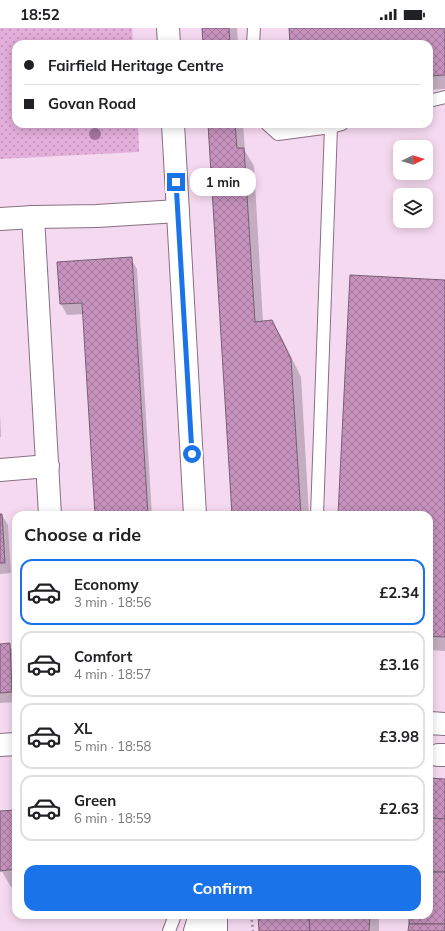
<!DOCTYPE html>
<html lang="en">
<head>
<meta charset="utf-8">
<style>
  :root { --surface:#fff; --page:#f2f2f2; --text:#202124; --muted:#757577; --line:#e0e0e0; --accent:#1a73e8 }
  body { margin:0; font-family:Mulish,sans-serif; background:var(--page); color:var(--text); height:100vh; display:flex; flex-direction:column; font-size:15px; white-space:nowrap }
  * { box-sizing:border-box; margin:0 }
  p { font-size:13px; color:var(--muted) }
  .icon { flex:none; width:22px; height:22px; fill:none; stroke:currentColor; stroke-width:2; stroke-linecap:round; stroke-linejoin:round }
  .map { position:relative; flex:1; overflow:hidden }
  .sheet { position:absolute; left:12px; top:483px; width:421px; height:408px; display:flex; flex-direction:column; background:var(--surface); border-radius:12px; box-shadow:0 2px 10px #0003 }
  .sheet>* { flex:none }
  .banner { position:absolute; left:12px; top:12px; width:421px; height:88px; border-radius:12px; box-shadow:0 2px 10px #0003; display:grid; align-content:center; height:88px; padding:0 12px; background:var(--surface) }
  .needle { width:26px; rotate:85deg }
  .buttons { position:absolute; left:393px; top:112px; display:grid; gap:8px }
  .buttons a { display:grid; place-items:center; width:40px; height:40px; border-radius:8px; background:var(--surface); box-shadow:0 2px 10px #0003; font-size:20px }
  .end { position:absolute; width:18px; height:18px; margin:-9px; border:5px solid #1a73e8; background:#fff; box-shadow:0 0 0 2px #fff }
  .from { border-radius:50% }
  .bubble { position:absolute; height:28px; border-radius:12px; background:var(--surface); box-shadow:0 2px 10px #0003; font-size:13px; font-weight:700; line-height:28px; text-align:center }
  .banner b { display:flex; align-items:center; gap:14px; height:38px; font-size:15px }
  .banner b+b { border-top:1px solid var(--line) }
  .banner i { width:10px; height:10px; background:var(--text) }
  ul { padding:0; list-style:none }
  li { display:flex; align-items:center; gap:12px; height:66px; margin:0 8px 6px; padding:0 4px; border:2px solid var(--line); border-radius:12px }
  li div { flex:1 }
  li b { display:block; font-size:15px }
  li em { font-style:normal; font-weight:700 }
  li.active { border-color:var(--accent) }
  li>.icon { width:36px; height:36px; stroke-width:1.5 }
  h2 { padding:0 12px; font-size:18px; line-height:48px }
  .cta { display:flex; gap:8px; margin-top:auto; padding:8px 12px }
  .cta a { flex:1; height:46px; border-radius:12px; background:var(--accent); color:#fff; font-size:16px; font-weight:700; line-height:46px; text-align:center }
  .status { display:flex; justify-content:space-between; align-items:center; height:28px; padding:0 20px; background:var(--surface); direction:ltr }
  .status svg { height:11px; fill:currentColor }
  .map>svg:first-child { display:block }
  .park { fill:url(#park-dots) }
  .shadow { fill:#0003 }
  .building { fill:url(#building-cross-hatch); stroke:#775f73 }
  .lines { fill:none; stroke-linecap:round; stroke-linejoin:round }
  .lane-casing { stroke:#886f83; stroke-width:14 }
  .street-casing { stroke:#886f83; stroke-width:24 }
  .secondary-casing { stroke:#886f83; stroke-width:24 }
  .path { stroke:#a893a4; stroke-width:2.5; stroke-dasharray:2 3; stroke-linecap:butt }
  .lane { stroke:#fff; stroke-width:12 }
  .street { stroke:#fff; stroke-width:22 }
  .secondary { stroke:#fff; stroke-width:22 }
  .tree { fill:#a3749d }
  .route { stroke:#1a73e8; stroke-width:5 }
</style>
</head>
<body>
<div class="status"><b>18:52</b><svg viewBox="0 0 49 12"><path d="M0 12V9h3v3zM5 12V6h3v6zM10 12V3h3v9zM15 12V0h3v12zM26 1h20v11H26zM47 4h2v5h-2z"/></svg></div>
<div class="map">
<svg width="445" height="903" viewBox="0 0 445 903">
  <defs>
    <pattern id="park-dots" width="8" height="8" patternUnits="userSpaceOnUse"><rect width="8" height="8" fill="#e3aeda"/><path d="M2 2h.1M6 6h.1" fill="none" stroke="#b98eb1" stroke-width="1.8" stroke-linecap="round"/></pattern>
    <pattern id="building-cross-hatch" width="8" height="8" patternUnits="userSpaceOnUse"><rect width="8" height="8" fill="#c793be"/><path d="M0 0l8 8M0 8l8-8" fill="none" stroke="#a2789b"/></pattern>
  </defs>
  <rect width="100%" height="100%" fill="#f5d9f0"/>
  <polygon class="park" points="0,0 132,0 133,16 16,16 16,96 138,96 139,124 0,131"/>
  <g class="shadow">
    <polygon points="203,0 237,0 238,16 204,16"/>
    <polygon points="290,0 445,0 445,61 429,62 429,16 291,16"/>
    <polygon points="209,96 243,96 245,123 254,138 263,294 272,293 282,310 301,349 309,487 233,487"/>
    <polygon points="131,231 137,241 152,487 96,487 84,286 67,287 61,276 58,235"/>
    <polygon points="445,253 445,623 429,622 429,487 339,487"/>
    <polygon points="0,385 1,409 0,409"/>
    <polygon points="0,487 2,487 8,497 11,545 0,546"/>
    <polygon points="9,616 15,627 16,674 0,675 0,617"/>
    <polygon points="16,783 16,859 11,859 1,842 0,834 0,784"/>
    <polygon points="259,887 379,887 379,903 260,903"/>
  </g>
  <g class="building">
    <polygon points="202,0 229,0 230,16 203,16"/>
    <polygon points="289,0 445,0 445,47 429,48 429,16 290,16"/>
    <polygon points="208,96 235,96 237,120 244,120 255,294 272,292 291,331 301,487 232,487"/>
    <polygon points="132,229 148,487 95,487 82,275 60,276 57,234"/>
    <polygon points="350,247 445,252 445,609 429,608 429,487 338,487"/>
    <polygon points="0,486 2,486 5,535 0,535"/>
    <polygon points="10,615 12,664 0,665 0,616"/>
    <polygon points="429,750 445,751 445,791 429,790"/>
    <polygon points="16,782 16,841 0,843 0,783"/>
    <polygon points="429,790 445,791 445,844 429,844"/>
    <polygon points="429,844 445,844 445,896 409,896 409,887 429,887"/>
    <polygon points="258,887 309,887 310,903 259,903"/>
    <polygon points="309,887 370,887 369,903 310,903"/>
    <polygon points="409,896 445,896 445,903 408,903"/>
  </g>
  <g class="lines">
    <g class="lane-casing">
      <g id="lane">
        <polyline points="253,16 254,0"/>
        <polyline points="429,73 445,69"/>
        <polyline points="267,96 278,106 331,99 342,96"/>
        <polyline points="317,487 331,99"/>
        <polyline points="169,903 175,887"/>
      </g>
    </g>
    <g class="street-casing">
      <g id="street">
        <polyline points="33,189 50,487"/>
        <polyline points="0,191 33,189 97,188 178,183"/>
        <polyline points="0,442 48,438"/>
        <polyline points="429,696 430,695 445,696"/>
        <polyline points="0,717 16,716"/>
        <polyline points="438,727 445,727"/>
      </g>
    </g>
    <g class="secondary-casing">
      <g id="secondary">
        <polyline points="168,0 169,16"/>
        <polyline points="173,96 195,487"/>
        <polyline points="195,903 200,887"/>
        <polyline points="216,903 216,887"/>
      </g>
    </g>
    <polyline class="path" points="251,887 253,903"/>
    <use href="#lane" class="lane"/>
    <use href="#street" class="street"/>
    <use href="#secondary" class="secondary"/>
  </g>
  <circle class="tree" cx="95" cy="106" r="6"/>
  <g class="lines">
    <polyline class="route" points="176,154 192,426"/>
  </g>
</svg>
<div class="buttons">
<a><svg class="needle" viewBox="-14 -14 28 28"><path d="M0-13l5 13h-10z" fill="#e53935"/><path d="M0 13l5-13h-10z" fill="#757577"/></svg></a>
<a><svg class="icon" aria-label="layers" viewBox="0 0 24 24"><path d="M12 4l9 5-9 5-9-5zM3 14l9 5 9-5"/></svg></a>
</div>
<i class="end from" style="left:192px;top:426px"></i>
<i class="end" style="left:176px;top:154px"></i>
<div class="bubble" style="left:190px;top:140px;width:66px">1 min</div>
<div class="banner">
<b><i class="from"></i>Fairfield Heritage Centre</b>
<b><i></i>Govan Road</b>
</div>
<section class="sheet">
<h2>Choose a ride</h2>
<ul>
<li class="active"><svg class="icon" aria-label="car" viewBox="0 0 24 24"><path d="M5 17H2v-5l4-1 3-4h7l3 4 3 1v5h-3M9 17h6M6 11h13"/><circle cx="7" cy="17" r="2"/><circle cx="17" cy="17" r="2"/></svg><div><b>Economy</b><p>3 min · 18:56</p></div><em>£2.34</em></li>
<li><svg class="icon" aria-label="car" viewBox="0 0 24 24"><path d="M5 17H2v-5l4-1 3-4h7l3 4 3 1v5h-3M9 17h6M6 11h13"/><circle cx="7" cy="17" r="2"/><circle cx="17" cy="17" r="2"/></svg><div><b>Comfort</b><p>4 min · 18:57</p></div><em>£3.16</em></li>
<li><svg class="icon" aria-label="car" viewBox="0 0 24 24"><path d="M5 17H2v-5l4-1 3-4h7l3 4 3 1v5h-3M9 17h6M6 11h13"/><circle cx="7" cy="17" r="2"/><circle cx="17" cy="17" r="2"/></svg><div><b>XL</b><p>5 min · 18:58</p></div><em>£3.98</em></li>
<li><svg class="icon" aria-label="car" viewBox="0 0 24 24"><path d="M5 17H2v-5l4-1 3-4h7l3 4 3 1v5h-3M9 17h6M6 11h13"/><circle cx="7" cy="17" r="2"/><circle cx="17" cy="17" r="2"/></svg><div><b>Green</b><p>6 min · 18:59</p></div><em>£2.63</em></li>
</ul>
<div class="cta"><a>Confirm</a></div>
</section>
</div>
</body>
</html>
